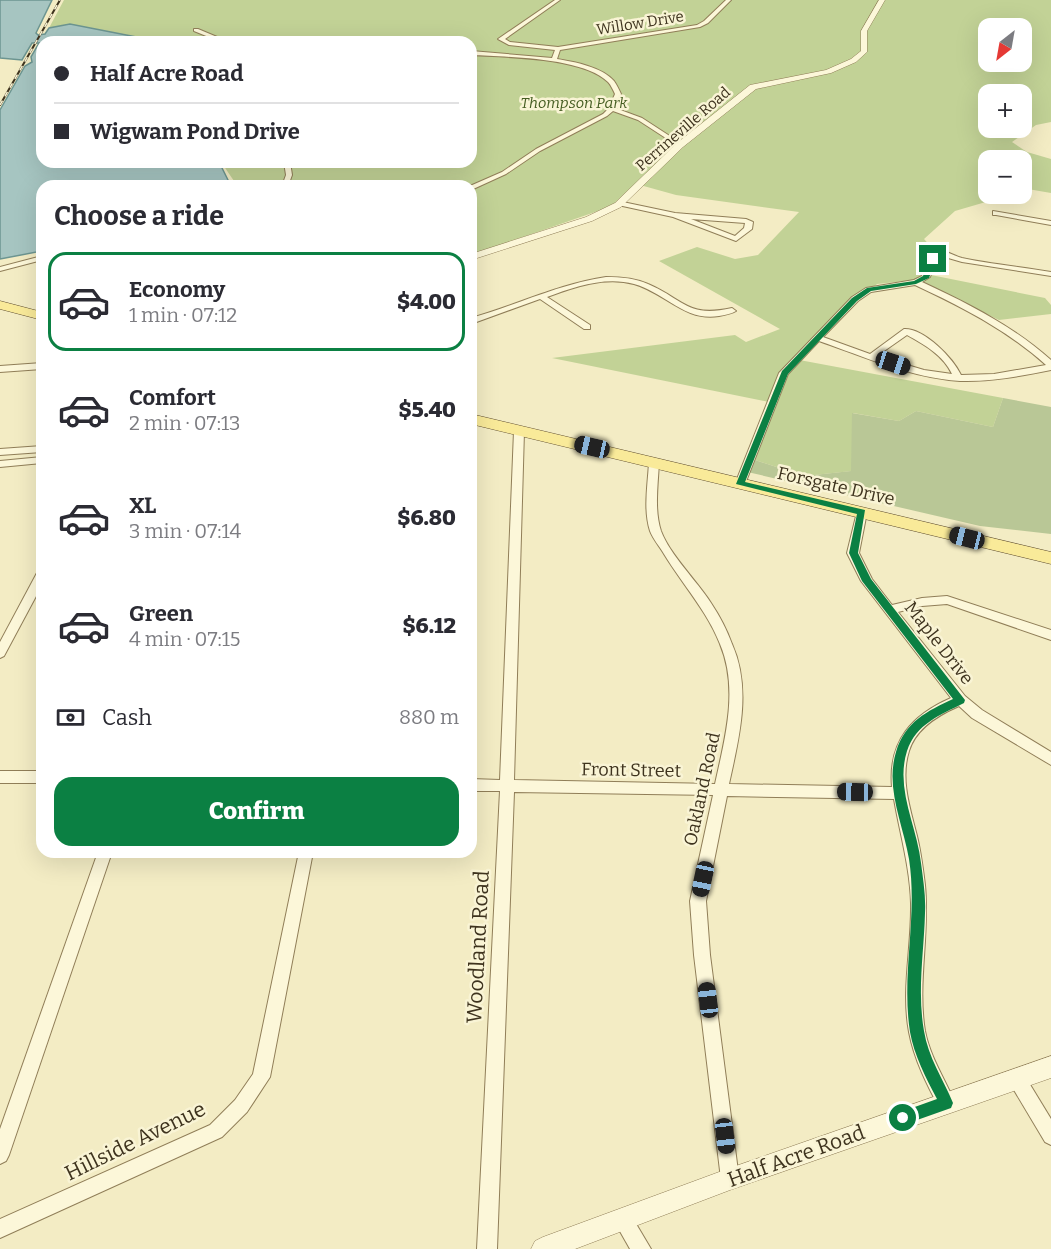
<!DOCTYPE html>
<html lang="en">
<head>
<meta charset="utf-8">
<style>
  :root { --surface:#fff; --page:#f2f2f3; --text:#2b2b33; --muted:#7c7c81; --line:#e1e1e2; --accent:#0b8043 }
  body { margin:0; font-family:Bitter,serif; background:var(--page); color:var(--text); height:100vh; display:flex; flex-direction:column; font-size:22px; white-space:nowrap }
  * { box-sizing:border-box; margin:0 }
  p { font-size:20px; color:var(--muted) }
  .icon { flex:none; width:33px; height:33px; fill:none; stroke:currentColor; stroke-width:2; stroke-linecap:round; stroke-linejoin:round }
  .map { position:relative; flex:1; overflow:hidden }
  .side { position:absolute; left:36px; top:180px; width:441px; height:678px; display:flex; flex-direction:column; background:var(--surface); border-radius:18px; box-shadow:0 6px 24px #0002 }
  .side>* { flex:none }
  .hud { position:absolute; left:36px; top:36px; width:441px; height:132px; border-radius:18px; box-shadow:0 6px 24px #0002; display:grid; align-content:center; height:132px; padding:0 18px; background:var(--surface) }
  .needle { width:39px; rotate:211deg }
  .buttons { position:absolute; left:978px; top:18px; display:grid; gap:12px }
  .buttons a { display:grid; place-items:center; width:54px; height:54px; border-radius:12px; background:var(--surface); box-shadow:0 6px 24px #0002; font-size:30px }
  .end { position:absolute; width:27px; height:27px; margin:-14px; border:8px solid #0b8043; background:#fff; box-shadow:0 0 0 3px #fff }
  .from { border-radius:50% }
  .car { position:absolute; width:18px; height:36px; margin:-18px -9px; border-radius:8px; box-shadow:0 0 4px 2px #0007; background:linear-gradient(#222 24%,#8ab4d8 0 40%,#222 0 76%,#8ab4d8 0 86%,#222 0) }
  .hud b { display:flex; align-items:center; gap:21px; height:57px; font-size:22px }
  .hud b+b { border-top:2px solid var(--line) }
  .hud i { width:15px; height:15px; background:var(--text) }
  ul { padding:0; list-style:none }
  li { display:flex; align-items:center; gap:18px; height:99px; margin:0 12px 9px; padding:0 6px; border:3px solid transparent; border-radius:18px }
  li div { flex:1 }
  li b { display:block; font-size:22px }
  li em { font-style:normal; font-weight:800 }
  li.current { border-color:var(--accent) }
  li>.icon { width:54px; height:54px; stroke-width:1.5 }
  h2 { padding:0 18px; font-size:27px; line-height:72px }
  .pay { display:flex; align-items:center; gap:15px; height:66px; padding:0 18px; font-size:22px }
  .pay p { margin-inline-start:auto }
  .cta { display:flex; gap:12px; margin-top:auto; padding:12px 18px }
  .cta a { flex:1; height:69px; border-radius:18px; background:var(--accent); color:#fff; font-size:24px; font-weight:800; line-height:69px; text-align:center }
  .map>svg:first-child { display:block }
  .green { fill:#c2d296; fill-rule:evenodd }
  .cemetery { fill:#b9c796 }
  .water { fill:#a6c5c1; stroke:#6c9591; stroke-width:1.5 }
  .lines { fill:none; stroke-linecap:round; stroke-linejoin:round }
  .minor-casing { stroke:#907e58; stroke-width:2 }
  .tertiary-casing { stroke:#907e58; stroke-width:1 }
  .primary-casing { stroke:#5d4b2d; stroke-width:1 }
  .minor { fill:#fcf7d9; fill-rule:evenodd }
  .tertiary { fill:#fcf7d9; fill-rule:evenodd }
  .primary { fill:#f9ea99; fill-rule:evenodd }
  .rail-casing { stroke:#3e331e; stroke-width:2 }
  .rail { stroke:#f9f4d5; stroke-width:1.5; stroke-dasharray:5; stroke-linecap:butt }
  .route { fill:#0b8043 }
  .labels { text-anchor:middle; dominant-baseline:central; stroke-width:5; stroke-linejoin:round; paint-order:stroke }
  .far-street-label { font-size:15px; fill:#3e331e; stroke:#f9f4d5 }
  .far-park-label { font-size:15px; font-style:italic; fill:#455d22; stroke:#f9f4d5 }
  .street-label { font-size:18px; fill:#3e331e; stroke:#f9f4d5 }
  .near-street-label { font-size:21px; fill:#3e331e; stroke:#f9f4d5 }
</style>
</head>
<body>
<div class="map">
<svg width="1051" height="1249" viewBox="0 0 1051 1249">
  <rect width="100%" height="100%" fill="#f3ecc4"/>
  <path class="green" d="M 64,0 L 1051,0 L 1051,122 L 1036,125 L 1012,142 L 1027,152 L 1051,159 L 1051,193 L 1022,188 L 1022,160 L 988,160 L 988,194 L 999,194 L 996,199 L 955,211 L 924,239 L 935,251 L 926,274 L 1045,298 L 1051,305 L 1051,314 L 999,320 L 915,280 L 877,284 L 794,359 L 1003,398 L 993,427 L 916,411 L 899,421 L 853,413 L 852,471 L 804,476 L 749,458 L 769,402 L 552,358 L 735,335 L 746,342 L 780,329 L 659,261 L 697,247 L 735,259 L 758,255 L 799,212 L 676,195 L 640,185 L 621,203 L 471,255 L 471,186 L 232,186 L 234,181 L 221,162 L 471,162 L 471,42 L 162,42 L 49,28 ZM 988,28 L 1022,28 L 1022,62 L 988,62 ZM 988,94 L 1022,94 L 1022,128 L 988,128 Z"/>
  <polygon class="cemetery" points="1003,398 1051,407 1051,534 980,526 743,471 749,458 804,476 851,471 852,413 899,421 916,411 993,427"/>
  <polygon class="water" points="0,0 52,0 36,33 38,35 45,34 49,28 70,24 162,42 42,42 42,162 219,162 229,182 228,186 42,186 42,251 0,259 0,110 25,66 32,62 31,57 39,43 32,43 22,60 0,58"/>
  <g class="lines">
    <g class="minor-casing">
      <g id="minor">
        <path d="M 555,0 L 560,0 L 505,39 L 510,42 L 558,47 L 697,25 L 704,21 L 726,0 L 731,0 L 708,23 L 700,27 L 560,50 L 557,59 C 575,62 602,67 614,81 C 617,85 619,90 621,94 L 615,108 L 642,118 L 682,144 L 682,146 L 678,146 L 638,120 L 613,111 L 607,116 L 540,151 L 506,174 L 471,190 L 470,186 L 502,172 L 536,149 L 603,114 L 609,108 L 615,94 C 613,90 611,85 608,82 C 582,57 506,57 471,55 L 471,51 L 552,58 L 555,50 L 509,45 L 498,39 Z"/>
        <polygon points="194,29 198,29 229,42 221,42 194,31"/>
        <polygon points="284,162 290,162 292,175 288,186 282,186 286,175"/>
        <path d="M 618,201 L 675,213 L 746,219 L 753,222 L 752,229 L 736,241 L 673,217 L 618,205 ZM 691,219 L 745,223 L 744,228 L 735,236 Z"/>
        <polygon points="993,211 1051,221 1051,225 996,215 993,215"/>
        <path d="M 926,246 C 936,245 951,255 962,258 C 991,264 1021,267 1051,272 L 1051,276 L 962,262 L 938,255 L 930,277 L 922,282 C 969,304 1013,326 1051,360 L 1051,370 C 1021,376 991,382 960,381 C 911,378 865,357 819,341 L 788,374 L 745,484 L 744,486 L 736,486 L 735,484 L 779,373 L 852,297 L 866,288 L 914,280 L 922,276 L 930,255 L 925,248 ZM 915,285 C 962,307 1007,330 1046,365 L 994,374 L 961,375 C 953,358 924,328 904,329 L 870,354 L 823,337 L 858,301 L 871,292 ZM 907,335 C 925,345 943,355 952,374 L 924,370 L 877,356 Z"/>
        <polygon points="42,256 42,260 0,271 0,267"/>
        <path d="M 606,277 C 621,277 635,278 648,284 C 685,300 687,318 732,308 L 736,311 C 731,314 725,315 719,316 C 685,322 664,292 634,284 C 605,276 574,287 547,297 L 590,325 L 590,329 L 584,329 L 540,299 L 471,324 L 471,318 C 517,305 559,284 606,277 Z"/>
        <polygon points="42,363 42,369 0,372 0,366"/>
        <path d="M 519,428 L 524,431 L 514,780 L 715,784 C 725,738 739,689 720,644 C 707,611 683,585 664,554 C 660,547 653,539 650,531 C 643,509 648,484 649,462 L 654,459 L 659,462 C 658,484 654,510 661,531 C 670,555 697,581 711,603 C 719,615 727,630 732,644 C 752,689 739,738 729,784 L 892,787 C 888,741 912,715 951,698 L 861,581 L 847,553 L 857,512 L 862,508 L 867,512 L 859,553 L 872,579 L 892,605 L 922,598 L 947,596 L 1051,630 L 1051,640 L 947,604 L 922,606 L 898,612 L 965,696 L 982,710 L 1051,752 L 1051,765 L 972,718 L 959,706 C 938,715 916,728 909,751 C 900,779 910,808 917,836 C 921,852 923,869 925,885 C 930,934 917,983 925,1031 C 930,1057 945,1079 955,1103 L 952,1109 L 946,1112 L 940,1109 C 927,1085 914,1059 909,1032 C 901,990 912,946 911,903 C 910,867 900,834 894,799 L 727,796 L 706,901 L 710,955 L 739,1179 L 736,1185 L 730,1188 L 724,1185 L 721,1179 L 694,955 L 690,901 L 713,795 L 514,792 L 497,1249 L 477,1249 L 500,791 L 471,791 L 471,779 L 500,780 L 514,431 Z"/>
        <polygon points="42,446 42,452 0,455 0,449"/>
        <polygon points="42,457 42,463 0,467 0,461"/>
        <polygon points="42,570 42,585 4,656 0,658 0,642 38,571"/>
        <rect x="0" y="771" width="42" height="12"/>
        <polygon points="98,852 112,852 9,1155 6,1161 0,1164 0,1129"/>
        <polygon points="299,852 313,852 270,1077 247,1112 222,1137 0,1238 0,1219 210,1125 235,1100 253,1074"/>
        <polygon points="1017,1070 1023,1073 1051,1119 1051,1145 1045,1142 1011,1085 1008,1079 1011,1073"/>
        <polygon points="622,1210 629,1212 651,1249 630,1249 613,1219 615,1212"/>
      </g>
    </g>
    <g class="tertiary-casing">
      <g id="tertiary">
        <polygon points="879,0 885,0 867,31 867,52 856,62 831,73 756,89 683,147 621,207 592,221 471,260 471,254 586,217 615,203 677,143 750,85 826,70 851,59 861,51 861,31"/>
        <polygon points="1051,1056 1051,1078 730,1190 575,1249 531,1249 535,1241 543,1237 730,1168"/>
      </g>
    </g>
    <g class="primary-casing">
      <g id="primary">
        <polygon points="0,301 42,312 42,320 0,309"/>
        <polygon points="471,414 1051,552 1051,564 471,424"/>
      </g>
    </g>
    <use href="#minor" class="minor"/>
    <use href="#tertiary" class="tertiary"/>
    <use href="#primary" class="primary"/>
    <g class="rail-casing">
      <polyline id="rail" points="0,105 60,0"/>
    </g>
    <use href="#rail" class="rail"/>
  </g>
  <path class="route" d="M 933,257 L 936,259 L 929,278 L 916,284 L 871,291 L 857,301 L 788,374 L 745,482 L 865,510 L 858,553 L 871,579 L 965,700 L 964,703 C 940,715 916,724 907,751 C 895,789 917,826 921,863 C 923,879 926,897 925,913 C 924,952 917,992 924,1031 C 928,1057 943,1079 953,1103 L 951,1108 L 903,1125 L 898,1123 L 896,1118 L 898,1113 L 937,1099 C 926,1078 914,1055 910,1032 C 901,974 918,917 909,859 C 903,824 885,788 896,752 C 905,722 927,711 953,699 L 862,581 L 849,553 L 857,514 L 736,484 L 782,371 L 852,298 L 867,288 L 914,281 L 923,276 L 930,259 Z"/>
  <g class="labels">
    <g class="far-street-label">
      <text transform="translate(640 23) rotate(-9)">Willow Drive</text>
      <text transform="translate(683 129) rotate(-41)">Perrineville Road</text>
    </g>
    <g class="far-park-label">
      <text x="574" y="103">Thompson Park</text>
    </g>
    <g class="street-label">
      <text transform="translate(836 486) rotate(13)">Forsgate Drive</text>
      <text transform="translate(939 643) rotate(52)">Maple Drive</text>
      <text transform="translate(631 770) rotate(1)">Front Street</text>
      <text transform="translate(702 789) rotate(-78)">Oakland Road</text>
    </g>
    <g class="near-street-label">
      <text transform="translate(478 947) rotate(-87)">Woodland Road</text>
      <text transform="translate(135 1141) rotate(-26)">Hillside Avenue</text>
      <text transform="translate(796 1156) rotate(-20)">Half Acre Road</text>
    </g>
  </g>
</svg>
<div class="buttons">
<a><svg class="needle" viewBox="-14 -14 28 28"><path d="M0-13l5 13h-10z" fill="#e53935"/><path d="M0 13l5-13h-10z" fill="#7c7c81"/></svg></a>
<a>+</a>
<a>−</a>
</div>
<i class="end from" style="left:903px;top:1118px"></i>
<i class="end" style="left:933px;top:259px"></i>
<i class="car" style="left:893px;top:363px;rotate:108deg"></i>
<i class="car" style="left:592px;top:447px;rotate:283deg"></i>
<i class="car" style="left:967px;top:538px;rotate:284deg"></i>
<i class="car" style="left:855px;top:792px;rotate:271deg"></i>
<i class="car" style="left:703px;top:879px;rotate:192deg"></i>
<i class="car" style="left:708px;top:1000px;rotate:353deg"></i>
<i class="car" style="left:725px;top:1136px;rotate:173deg"></i>
<div class="hud">
<b><i class="from"></i>Half Acre Road</b>
<b><i></i>Wigwam Pond Drive</b>
</div>
<section class="side">
<h2>Choose a ride</h2>
<ul>
<li class="current"><svg class="icon" aria-label="car" viewBox="0 0 24 24"><path d="M5 17H2v-5l4-1 3-4h7l3 4 3 1v5h-3M9 17h6M6 11h13"/><circle cx="7" cy="17" r="2"/><circle cx="17" cy="17" r="2"/></svg><div><b>Economy</b><p>1 min · 07:12</p></div><em>$4.00</em></li>
<li><svg class="icon" aria-label="car" viewBox="0 0 24 24"><path d="M5 17H2v-5l4-1 3-4h7l3 4 3 1v5h-3M9 17h6M6 11h13"/><circle cx="7" cy="17" r="2"/><circle cx="17" cy="17" r="2"/></svg><div><b>Comfort</b><p>2 min · 07:13</p></div><em>$5.40</em></li>
<li><svg class="icon" aria-label="car" viewBox="0 0 24 24"><path d="M5 17H2v-5l4-1 3-4h7l3 4 3 1v5h-3M9 17h6M6 11h13"/><circle cx="7" cy="17" r="2"/><circle cx="17" cy="17" r="2"/></svg><div><b>XL</b><p>3 min · 07:14</p></div><em>$6.80</em></li>
<li><svg class="icon" aria-label="car" viewBox="0 0 24 24"><path d="M5 17H2v-5l4-1 3-4h7l3 4 3 1v5h-3M9 17h6M6 11h13"/><circle cx="7" cy="17" r="2"/><circle cx="17" cy="17" r="2"/></svg><div><b>Green</b><p>4 min · 07:15</p></div><em>$6.12</em></li>
</ul>
<div class="pay"><svg class="icon" aria-label="cash" viewBox="0 0 24 24"><path d="M3 7h18v10H3z"/><circle cx="12" cy="12" r="2"/></svg>Cash<p>880 m</p></div>
<div class="cta"><a>Confirm</a></div>
</section>
</div>
</body>
</html>
